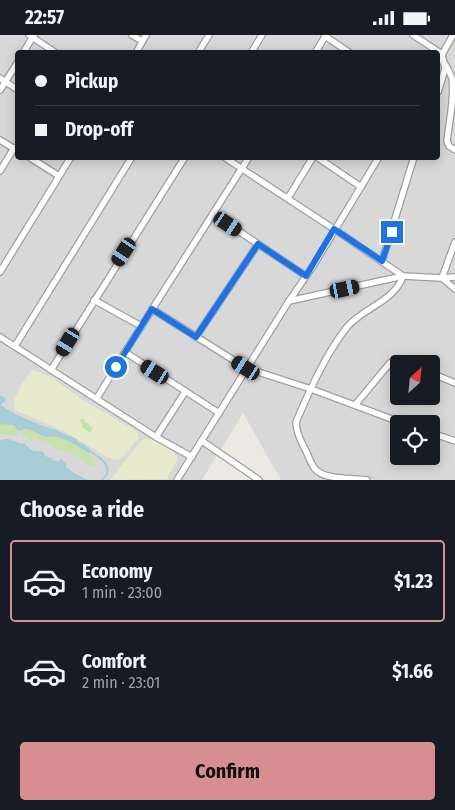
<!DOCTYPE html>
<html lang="en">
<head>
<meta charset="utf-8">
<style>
  :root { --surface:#171b24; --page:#20242c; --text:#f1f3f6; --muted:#9ea1a6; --line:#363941; --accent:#d68e91 }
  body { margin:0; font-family:"Fira Sans Condensed",sans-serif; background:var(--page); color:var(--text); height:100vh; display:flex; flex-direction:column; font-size:19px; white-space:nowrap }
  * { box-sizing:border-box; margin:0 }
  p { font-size:16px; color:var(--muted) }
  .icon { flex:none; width:28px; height:28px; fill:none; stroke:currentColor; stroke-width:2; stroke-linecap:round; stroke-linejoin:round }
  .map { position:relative; height:445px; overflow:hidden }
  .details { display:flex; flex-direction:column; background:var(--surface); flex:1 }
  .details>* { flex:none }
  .banner { position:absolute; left:15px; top:15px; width:425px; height:110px; border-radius:5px; box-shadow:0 2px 12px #0003; display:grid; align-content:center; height:110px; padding:0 20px; background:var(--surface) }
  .needle { width:32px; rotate:27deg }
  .controls { position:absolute; left:390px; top:320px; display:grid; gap:10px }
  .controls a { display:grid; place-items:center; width:50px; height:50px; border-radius:5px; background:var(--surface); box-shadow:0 2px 12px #0003; font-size:25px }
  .end { position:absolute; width:22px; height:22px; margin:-11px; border:6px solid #1a73e8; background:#fff; box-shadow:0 0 0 2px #fff }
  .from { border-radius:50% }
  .car { position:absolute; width:15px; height:30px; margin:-15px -8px; border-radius:6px; box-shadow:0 0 4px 1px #0007; background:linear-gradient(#222 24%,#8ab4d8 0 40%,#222 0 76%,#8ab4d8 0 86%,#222 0) }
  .banner b { display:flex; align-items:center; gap:18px; height:48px; font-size:19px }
  .banner b+b { border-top:1px solid var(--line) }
  .banner i { width:12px; height:12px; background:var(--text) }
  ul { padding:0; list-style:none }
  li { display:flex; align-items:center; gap:15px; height:82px; margin:0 10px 8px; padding:0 10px; border:2px solid transparent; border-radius:5px }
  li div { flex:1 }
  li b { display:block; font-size:19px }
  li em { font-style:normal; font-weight:700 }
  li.active { border-color:var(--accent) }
  li>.icon { width:45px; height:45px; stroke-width:1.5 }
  h2 { padding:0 20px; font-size:22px; line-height:60px }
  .primary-button { display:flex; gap:10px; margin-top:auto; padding:10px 20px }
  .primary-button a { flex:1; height:58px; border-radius:5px; background:var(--accent); color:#111; font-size:20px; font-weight:700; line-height:58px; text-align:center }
  .status { display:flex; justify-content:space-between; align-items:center; height:35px; padding:0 25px; background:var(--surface); direction:ltr }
  .status svg { height:14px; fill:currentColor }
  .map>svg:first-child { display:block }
  .residential { fill:#d9d8d8; fill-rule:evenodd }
  .farmland { fill:#e8eace }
  .grass { fill:#c7e2ac }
  .water { fill:#a6ccd6 }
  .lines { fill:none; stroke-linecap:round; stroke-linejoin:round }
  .stream { stroke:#a6ccd6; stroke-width:2 }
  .street-casing { stroke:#9f9f9f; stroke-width:8 }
  .street { stroke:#fff; stroke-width:5.5 }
  .route { stroke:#1a73e8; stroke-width:6 }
</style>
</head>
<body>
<div class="status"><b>22:57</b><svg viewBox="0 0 49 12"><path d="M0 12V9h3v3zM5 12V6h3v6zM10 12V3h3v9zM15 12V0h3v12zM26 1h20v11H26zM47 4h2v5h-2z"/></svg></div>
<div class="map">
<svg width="455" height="445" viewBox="0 0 455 445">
  <rect width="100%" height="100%" fill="#ece9e2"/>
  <path class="residential" d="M 0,0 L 455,0 L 455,445 L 281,445 L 243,378 L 202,445 L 0,445 ZM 18,18 L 438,18 L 438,122 L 18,122 ZM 399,329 L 431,329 L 431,361 L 399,361 ZM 399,389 L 431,389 L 431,421 L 399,421 Z"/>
  <g class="farmland">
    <polygon points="32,335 51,342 83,365 136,396 138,399 138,404 121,424 115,425 107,422 64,396 15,375 14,366 20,352"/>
    <polygon points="146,403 153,405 166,412 174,417 177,422 177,425 166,445 165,444 110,445 141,406"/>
  </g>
  <g class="grass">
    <polygon points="82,383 85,385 84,387 89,388 90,391 93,392 90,398 82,392 82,389 80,386"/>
    <polygon points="0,389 13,390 17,394 18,399 15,400 0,399"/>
    <path d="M 22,394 C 31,396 38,397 46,401 L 46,406 L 42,407 L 40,404 L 37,404 L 37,401 L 33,406 L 29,406 L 26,402 L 22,400 L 20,397 Z"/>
    <path d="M 53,401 C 68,403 96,418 97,432 L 88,430 L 74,420 L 66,416 L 56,414 L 47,409 L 47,403 Z"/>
  </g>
  <g class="water">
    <path d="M 0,360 L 5,363 L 5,366 L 1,370 C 10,378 45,393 57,395 C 63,400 69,400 77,404 L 77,407 C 83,408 88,412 92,417 L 89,418 C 80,412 67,404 56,402 C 53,401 51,402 48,402 C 38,401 29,390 19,396 L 13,390 L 0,389 Z"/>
    <path d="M 8,404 L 22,409 L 24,408 C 30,414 32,418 41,416 L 44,418 L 45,421 L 52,423 L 52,425 L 59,426 L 61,424 L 66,428 L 66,432 L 74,438 L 88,445 L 0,445 L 0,405 Z"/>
  </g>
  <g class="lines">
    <path class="stream" d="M 91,417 C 100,423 109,427 107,439 L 102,445"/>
    <g class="street-casing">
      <g id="street">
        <polyline points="29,0 56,18"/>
        <polyline points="132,0 142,6"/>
        <polyline points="413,0 442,19 445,34 438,57"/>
        <polyline points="325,1 350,18"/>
        <polyline points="23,18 34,0"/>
        <polyline points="136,18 146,0"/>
        <polyline points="198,18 209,0"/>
        <polyline points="251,18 262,0"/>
        <polyline points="315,18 326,0"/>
        <polyline points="438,27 453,0"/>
        <path d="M 445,29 C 447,33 450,38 452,43 C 455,62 449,87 447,106 L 449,111 L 455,115"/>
        <polyline points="0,43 18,55"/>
        <polyline points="0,55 18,27"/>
        <polyline points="0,105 18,116"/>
        <polyline points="29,122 59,141"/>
        <path d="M 224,122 L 334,194 L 403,241 C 395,266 363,273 347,292 C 325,320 310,355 296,387 C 296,397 301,407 306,416 C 309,422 311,429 315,434 C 324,445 353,443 367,445"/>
        <polyline points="317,122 361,152"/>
        <polyline points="0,136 14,113"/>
        <polyline points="288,163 313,122"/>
        <polyline points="213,179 306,241"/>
        <polyline points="455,207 442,243 455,242"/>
        <polyline points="382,226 414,122"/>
        <polyline points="0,237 71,122"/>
        <polyline points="94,265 141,291"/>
        <polyline points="289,266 403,241 442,243 455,254"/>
        <polyline points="152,274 246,333 311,354 405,389"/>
        <polyline points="0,302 156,402 192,422"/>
        <polyline points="196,302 258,209"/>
        <polyline points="15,311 132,122"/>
        <polyline points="125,317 219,378"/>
        <polyline points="51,335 185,122"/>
        <polyline points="431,338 455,348"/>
        <polyline points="97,363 125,317 249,122"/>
        <polyline points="355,370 390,328 397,324 409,329"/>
        <polyline points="431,398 455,406"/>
        <polyline points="156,402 185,357"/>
        <polyline points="202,406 259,445"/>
        <polyline points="177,445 289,266 313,231 379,122"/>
      </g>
    </g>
    <use href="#street" class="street"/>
  </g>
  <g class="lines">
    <polyline class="route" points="116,332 152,274 196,302 258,209 306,241 334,194 382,226 392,197"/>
  </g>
</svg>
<div class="controls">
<a><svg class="needle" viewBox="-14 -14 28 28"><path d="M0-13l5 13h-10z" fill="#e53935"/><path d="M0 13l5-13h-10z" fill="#9ea1a6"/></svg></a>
<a><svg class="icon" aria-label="locate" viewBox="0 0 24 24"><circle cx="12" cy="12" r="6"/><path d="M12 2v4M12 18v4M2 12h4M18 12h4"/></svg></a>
</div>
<i class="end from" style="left:116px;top:332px"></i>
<i class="end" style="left:392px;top:197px"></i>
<i class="car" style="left:228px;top:189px;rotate:124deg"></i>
<i class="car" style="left:124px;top:217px;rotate:213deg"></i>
<i class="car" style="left:345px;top:254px;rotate:78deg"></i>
<i class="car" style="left:68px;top:307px;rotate:211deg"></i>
<i class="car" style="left:246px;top:333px;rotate:303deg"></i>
<i class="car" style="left:155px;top:337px;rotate:303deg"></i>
<div class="banner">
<b><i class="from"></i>Pickup</b>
<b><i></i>Drop-off</b>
</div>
</div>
<section class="details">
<h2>Choose a ride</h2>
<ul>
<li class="active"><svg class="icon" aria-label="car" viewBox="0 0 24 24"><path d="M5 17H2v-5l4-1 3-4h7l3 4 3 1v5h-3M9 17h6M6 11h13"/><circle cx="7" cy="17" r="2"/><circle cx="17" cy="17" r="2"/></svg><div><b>Economy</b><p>1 min · 23:00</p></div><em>$1.23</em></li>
<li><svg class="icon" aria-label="car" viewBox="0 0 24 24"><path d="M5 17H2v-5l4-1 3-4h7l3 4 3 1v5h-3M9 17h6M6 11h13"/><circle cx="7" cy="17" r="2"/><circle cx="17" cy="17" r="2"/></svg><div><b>Comfort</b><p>2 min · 23:01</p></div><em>$1.66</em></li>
</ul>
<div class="primary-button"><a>Confirm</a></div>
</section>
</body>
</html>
